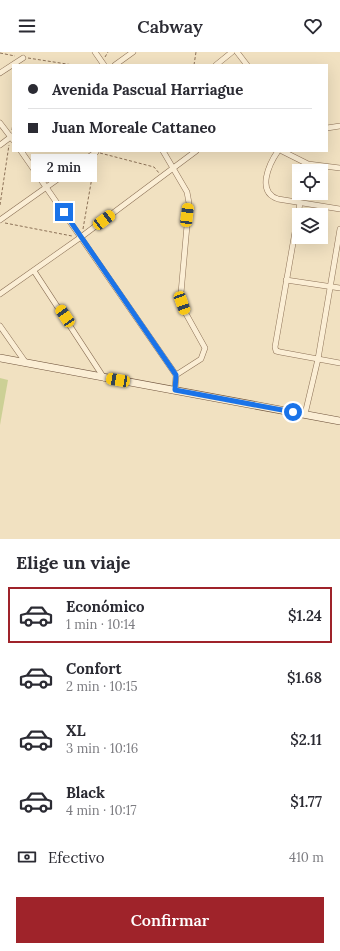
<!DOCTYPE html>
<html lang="es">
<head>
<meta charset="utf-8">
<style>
  :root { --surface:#fff; --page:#f7f7f7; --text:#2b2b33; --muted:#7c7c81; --line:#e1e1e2; --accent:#9f232a }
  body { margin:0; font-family:Lora,serif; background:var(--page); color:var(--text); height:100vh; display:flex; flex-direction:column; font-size:15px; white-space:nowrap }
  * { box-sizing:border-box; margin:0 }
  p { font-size:13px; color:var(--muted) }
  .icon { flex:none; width:22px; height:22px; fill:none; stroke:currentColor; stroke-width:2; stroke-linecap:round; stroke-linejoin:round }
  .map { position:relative; height:487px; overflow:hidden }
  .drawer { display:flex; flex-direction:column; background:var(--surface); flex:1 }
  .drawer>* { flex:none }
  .guide { position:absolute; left:12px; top:12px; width:316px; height:88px; border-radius:0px; box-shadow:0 4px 16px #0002; display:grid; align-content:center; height:88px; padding:0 16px; background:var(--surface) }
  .tools { position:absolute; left:292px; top:112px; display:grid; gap:8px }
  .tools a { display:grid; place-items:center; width:36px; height:36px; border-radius:0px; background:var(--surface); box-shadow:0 4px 16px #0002; font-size:20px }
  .end { position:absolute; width:18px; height:18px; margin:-9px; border:5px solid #1a73e8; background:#fff; box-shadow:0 0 0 2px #fff }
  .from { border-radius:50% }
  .bubble { position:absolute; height:28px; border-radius:0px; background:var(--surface); box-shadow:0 4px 16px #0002; font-size:13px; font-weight:600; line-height:28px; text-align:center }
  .car { position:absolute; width:12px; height:24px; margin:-12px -6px; border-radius:5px; box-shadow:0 0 3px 1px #0007; background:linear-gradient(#f5c518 24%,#345 0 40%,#f5c518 0 76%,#345 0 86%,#f5c518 0) }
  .guide b { display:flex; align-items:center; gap:14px; height:38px; font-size:15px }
  .guide b+b { border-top:1px solid var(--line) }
  .guide i { width:10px; height:10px; background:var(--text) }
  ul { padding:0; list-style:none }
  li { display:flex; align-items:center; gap:12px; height:56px; margin:0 8px 6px; padding:0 8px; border:2px solid transparent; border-radius:0px }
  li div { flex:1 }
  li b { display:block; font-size:15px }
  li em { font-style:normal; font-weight:600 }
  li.active { border-color:var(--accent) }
  li>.icon { width:36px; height:36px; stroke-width:1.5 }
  h2 { padding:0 16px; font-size:18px; line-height:48px }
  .pay { display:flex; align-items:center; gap:10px; height:44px; padding:0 16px; font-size:15px }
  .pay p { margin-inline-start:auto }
  .primary-button { display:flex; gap:8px; margin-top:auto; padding:8px 16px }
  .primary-button a { flex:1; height:46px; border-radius:0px; background:var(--accent); color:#fff; font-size:16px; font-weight:600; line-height:46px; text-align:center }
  header { display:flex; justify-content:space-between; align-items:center; height:52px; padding:0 16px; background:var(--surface); font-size:18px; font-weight:600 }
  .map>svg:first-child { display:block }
  .park { fill:#ccd095 }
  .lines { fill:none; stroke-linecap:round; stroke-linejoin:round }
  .street-casing { stroke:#8c7157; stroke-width:6 }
  .secondary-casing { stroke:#6e523b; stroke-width:8 }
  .path { stroke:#8c7157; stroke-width:1; stroke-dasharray:3 2; stroke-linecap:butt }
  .street { stroke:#fbeed5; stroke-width:5 }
  .secondary { stroke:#fbeed5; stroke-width:7 }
  .route { stroke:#1a73e8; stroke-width:5 }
</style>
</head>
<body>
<header><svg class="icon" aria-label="menu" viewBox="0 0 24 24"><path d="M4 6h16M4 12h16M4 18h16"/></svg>Cabway<svg class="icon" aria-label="heart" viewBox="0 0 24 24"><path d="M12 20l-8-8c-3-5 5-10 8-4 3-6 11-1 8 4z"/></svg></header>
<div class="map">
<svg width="340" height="487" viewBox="0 0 340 487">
  <rect width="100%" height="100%" fill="#f1e1c1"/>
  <polygon class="park" points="0,326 8,328 0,373"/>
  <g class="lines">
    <g class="street-casing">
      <g id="street">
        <polyline points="95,0 104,13"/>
        <polyline points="237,0 247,13"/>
        <polyline points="115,13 133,0"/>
        <polyline points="216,13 232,0"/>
        <polyline points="0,21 23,6"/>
        <polyline points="0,71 13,88"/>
        <polyline points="327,76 340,74"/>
        <polyline points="0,93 12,84"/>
        <polyline points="21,99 176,323 175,338"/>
        <polyline points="163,99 187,140 189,151 181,241 185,260 205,296 201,307 176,323"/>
        <path d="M 278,99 C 269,112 256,140 278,147 L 340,157"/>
        <polyline points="282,99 308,112 340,116"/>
        <polyline points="300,151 275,295 276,299 280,300 340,311"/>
        <polyline points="0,168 96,100"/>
        <polyline points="34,219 104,326"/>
        <polyline points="286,228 340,236"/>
        <polyline points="0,242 81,185 196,99"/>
        <polyline points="0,274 26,311"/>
        <polyline points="305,362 318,307 340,177"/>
      </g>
    </g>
    <g class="secondary-casing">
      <polyline id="secondary" points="0,306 340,369"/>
    </g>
    <g class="path">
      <polyline points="0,1 15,4"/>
      <polyline points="105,5 108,0"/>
      <polyline points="28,6 73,13"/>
      <polyline points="194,13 196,0"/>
      <polyline points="12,78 13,71"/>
      <polyline points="100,101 154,115 159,121"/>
      <polyline points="0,153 9,93"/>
      <polyline points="5,171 72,184"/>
      <polyline points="83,177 95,108"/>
    </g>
    <use href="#street" class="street"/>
    <use href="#secondary" class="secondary"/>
  </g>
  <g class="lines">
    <polyline class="route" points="64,160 176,323 175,338 293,360"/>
  </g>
</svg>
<div class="tools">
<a><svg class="icon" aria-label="locate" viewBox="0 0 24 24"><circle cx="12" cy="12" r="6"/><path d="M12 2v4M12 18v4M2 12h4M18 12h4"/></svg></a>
<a><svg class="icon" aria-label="layers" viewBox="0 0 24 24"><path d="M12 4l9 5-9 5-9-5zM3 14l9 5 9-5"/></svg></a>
</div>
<i class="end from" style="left:293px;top:360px"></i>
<i class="end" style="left:64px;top:160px"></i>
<div class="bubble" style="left:31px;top:102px;width:66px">2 min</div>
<i class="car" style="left:187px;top:163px;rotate:7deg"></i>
<i class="car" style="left:104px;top:168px;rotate:53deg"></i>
<i class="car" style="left:182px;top:251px;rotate:160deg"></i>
<i class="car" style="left:65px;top:264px;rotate:326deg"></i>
<i class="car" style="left:118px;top:328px;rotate:280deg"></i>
<div class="guide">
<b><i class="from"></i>Avenida Pascual Harriague</b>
<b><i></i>Juan Moreale Cattaneo</b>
</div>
</div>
<section class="drawer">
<h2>Elige un viaje</h2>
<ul>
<li class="active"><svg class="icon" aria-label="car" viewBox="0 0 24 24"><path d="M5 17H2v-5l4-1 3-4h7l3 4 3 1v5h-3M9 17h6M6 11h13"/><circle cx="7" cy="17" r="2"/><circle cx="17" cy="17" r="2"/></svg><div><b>Económico</b><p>1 min · 10:14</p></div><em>$1.24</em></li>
<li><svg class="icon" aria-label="car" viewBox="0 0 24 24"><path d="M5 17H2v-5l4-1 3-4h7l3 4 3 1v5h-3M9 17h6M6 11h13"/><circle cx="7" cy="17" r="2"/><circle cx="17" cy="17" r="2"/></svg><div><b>Confort</b><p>2 min · 10:15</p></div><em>$1.68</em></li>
<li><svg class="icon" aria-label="car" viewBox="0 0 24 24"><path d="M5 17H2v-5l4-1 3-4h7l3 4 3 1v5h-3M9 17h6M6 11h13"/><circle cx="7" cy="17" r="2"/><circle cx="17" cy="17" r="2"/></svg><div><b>XL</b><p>3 min · 10:16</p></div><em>$2.11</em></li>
<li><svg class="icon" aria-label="car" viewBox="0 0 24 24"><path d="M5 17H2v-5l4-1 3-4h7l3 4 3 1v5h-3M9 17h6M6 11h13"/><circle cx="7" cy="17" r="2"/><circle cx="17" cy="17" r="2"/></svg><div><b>Black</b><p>4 min · 10:17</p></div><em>$1.77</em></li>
</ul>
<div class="pay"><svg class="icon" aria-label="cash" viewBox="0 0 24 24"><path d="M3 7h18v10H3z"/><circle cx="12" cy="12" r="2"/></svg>Efectivo<p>410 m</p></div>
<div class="primary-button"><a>Confirmar</a></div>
</section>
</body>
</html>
